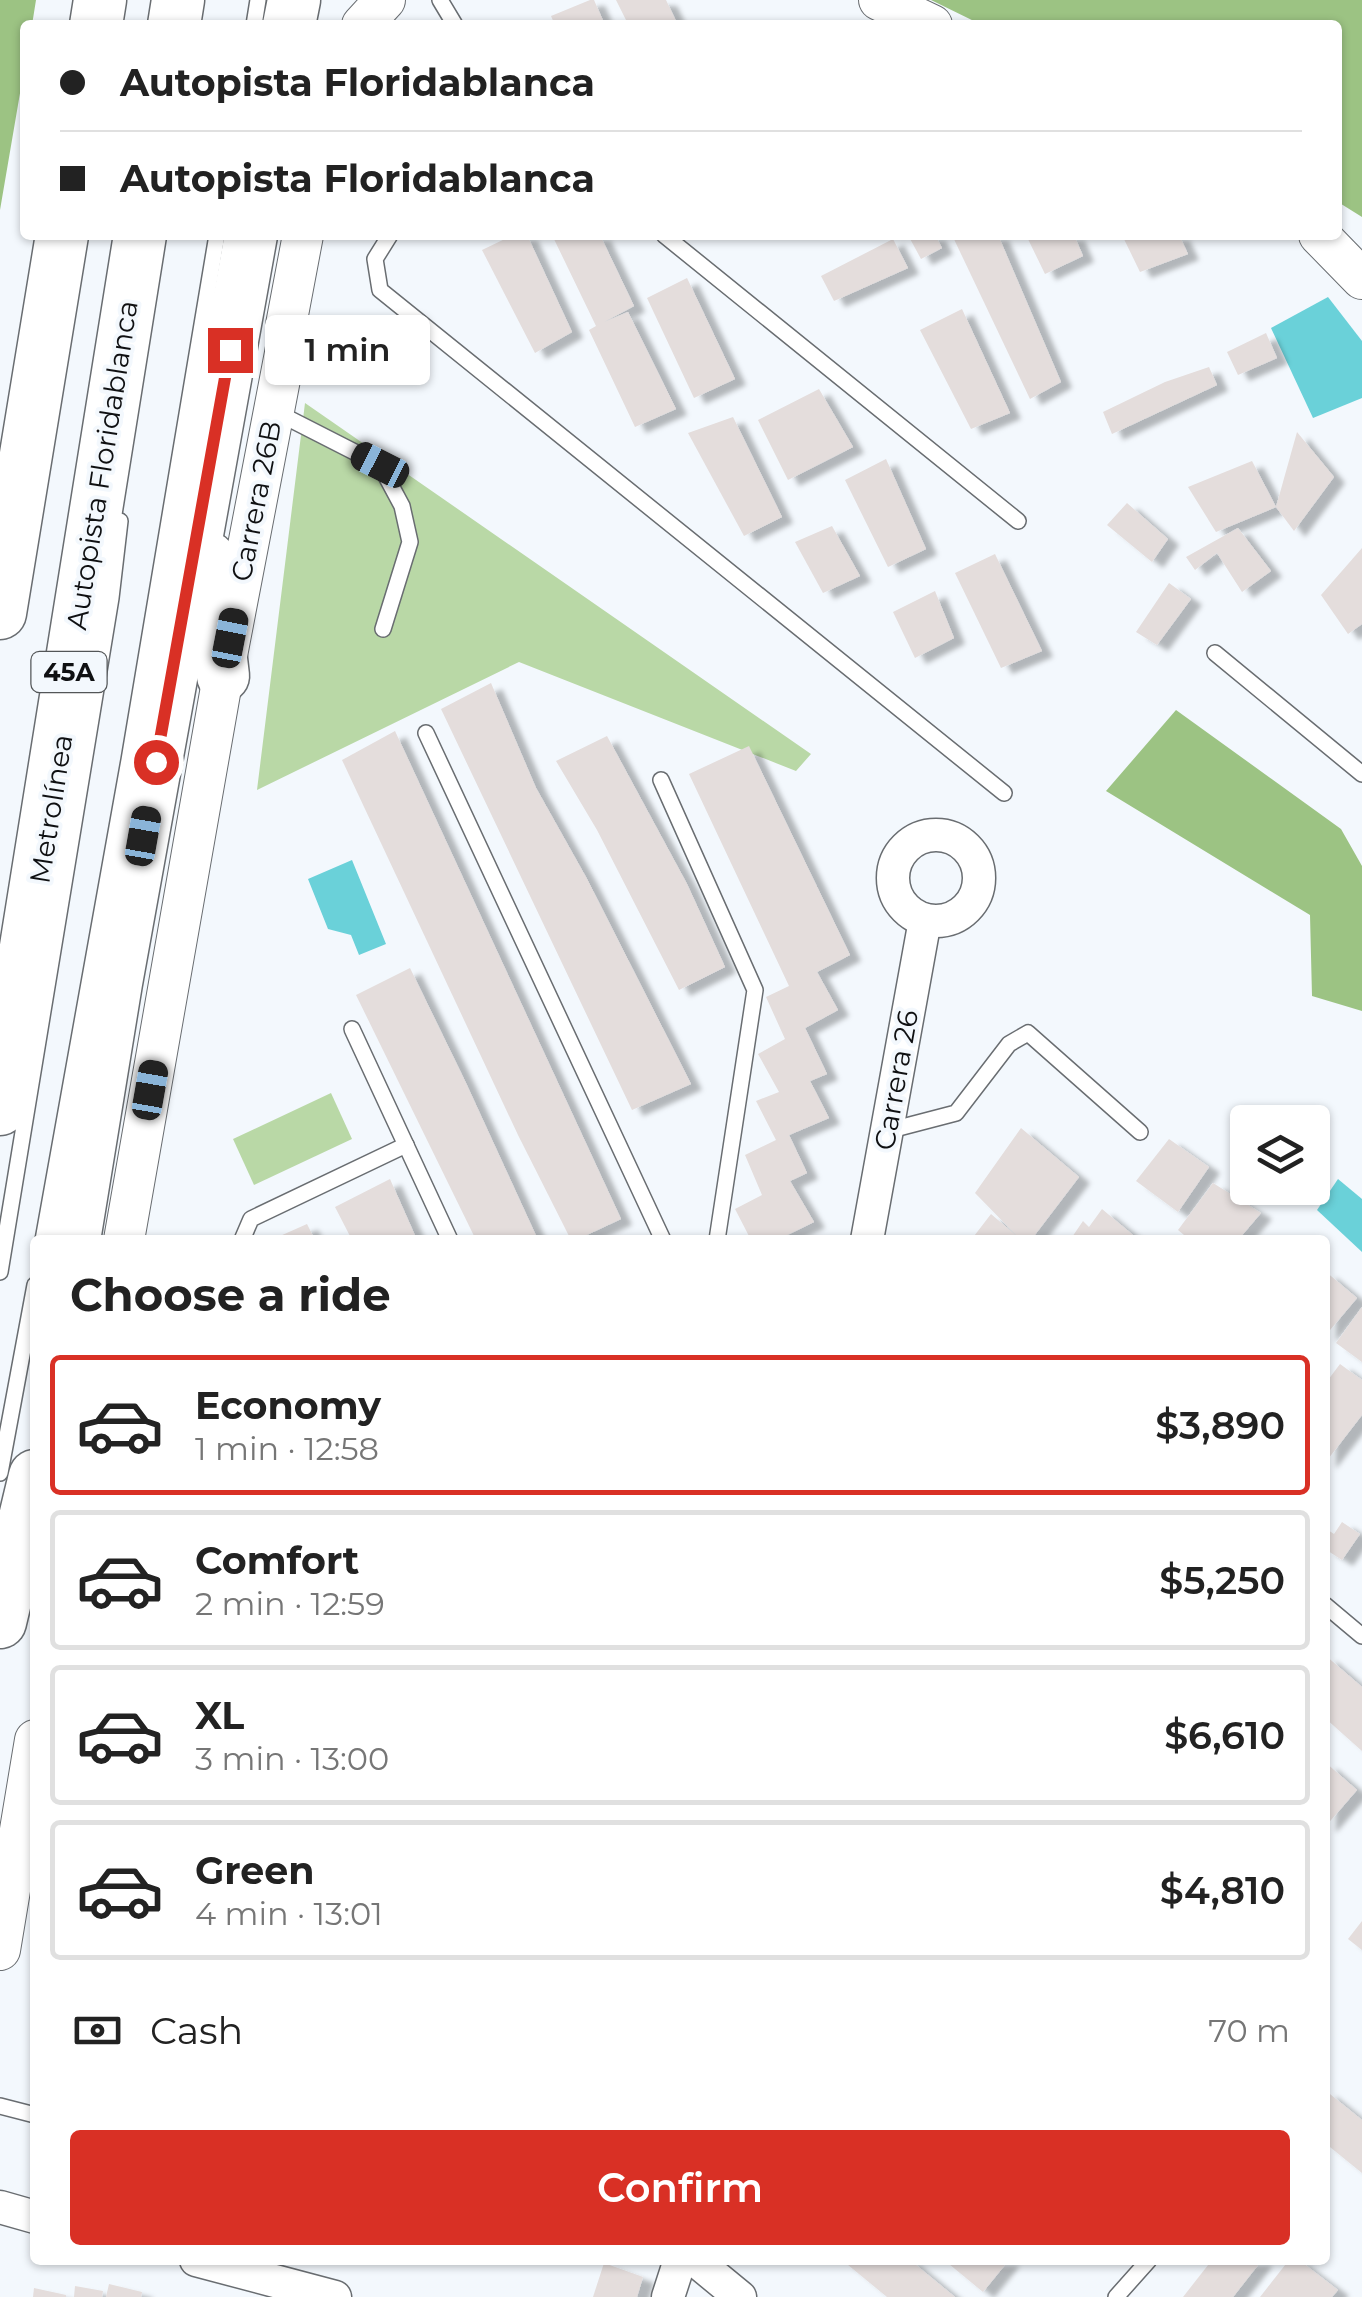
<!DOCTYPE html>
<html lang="en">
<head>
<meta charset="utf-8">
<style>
  :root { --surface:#fff; --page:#f6f6f6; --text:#222; --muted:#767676; --line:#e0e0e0; --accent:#d93025 }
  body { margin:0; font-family:Montserrat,sans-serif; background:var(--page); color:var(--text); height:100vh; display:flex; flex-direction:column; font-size:38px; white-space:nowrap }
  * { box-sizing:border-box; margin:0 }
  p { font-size:32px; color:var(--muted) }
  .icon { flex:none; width:55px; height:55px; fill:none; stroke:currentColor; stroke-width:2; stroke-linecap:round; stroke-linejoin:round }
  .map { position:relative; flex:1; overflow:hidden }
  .drawer { position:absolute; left:30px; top:1235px; width:1300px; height:1030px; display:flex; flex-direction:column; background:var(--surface); border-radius:10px; box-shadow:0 2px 8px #0004 }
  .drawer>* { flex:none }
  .top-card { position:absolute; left:20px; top:20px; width:1322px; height:220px; border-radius:10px; box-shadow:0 2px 8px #0004; display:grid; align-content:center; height:220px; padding:0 40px; background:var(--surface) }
  .controls { position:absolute; left:1230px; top:1105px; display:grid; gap:20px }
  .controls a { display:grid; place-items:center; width:100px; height:100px; border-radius:10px; background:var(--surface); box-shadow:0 2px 8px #0004; font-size:50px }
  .end { position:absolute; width:45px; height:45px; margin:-22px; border:12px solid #d93025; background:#fff; box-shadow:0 0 0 5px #fff }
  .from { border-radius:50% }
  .bubble { position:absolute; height:70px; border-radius:10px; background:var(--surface); box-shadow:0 2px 8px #0004; font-size:32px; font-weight:600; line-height:70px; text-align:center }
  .car { position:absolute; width:30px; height:60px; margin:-30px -15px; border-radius:12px; box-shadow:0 0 8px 2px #0007; background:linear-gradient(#222 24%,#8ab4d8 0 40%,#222 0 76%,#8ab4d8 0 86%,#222 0) }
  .top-card b { display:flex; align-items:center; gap:35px; height:95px; font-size:38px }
  .top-card b+b { border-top:2px solid var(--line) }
  .top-card i { width:25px; height:25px; background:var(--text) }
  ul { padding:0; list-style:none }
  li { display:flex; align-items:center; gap:30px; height:140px; margin:0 20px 15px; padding:0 20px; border:5px solid var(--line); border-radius:10px }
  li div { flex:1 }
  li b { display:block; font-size:38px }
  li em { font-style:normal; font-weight:600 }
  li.active { border-color:var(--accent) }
  li>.icon { width:90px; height:90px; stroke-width:1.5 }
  h2 { padding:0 40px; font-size:45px; line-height:120px }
  .pay { display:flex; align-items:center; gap:25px; height:110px; padding:0 40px; font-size:38px }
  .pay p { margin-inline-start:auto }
  .primary-button { display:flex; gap:20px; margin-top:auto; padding:20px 40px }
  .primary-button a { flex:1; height:115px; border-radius:10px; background:var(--accent); color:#fff; font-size:40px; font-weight:600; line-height:115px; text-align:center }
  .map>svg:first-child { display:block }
  .green { fill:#b9d8a6 }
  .forest { fill:#9cc383 }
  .water { fill:#6ad1d9 }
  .building { fill:#e4dddc; filter:url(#shadow) }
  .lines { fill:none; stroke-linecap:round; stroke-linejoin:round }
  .service-casing { stroke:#696d71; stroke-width:18 }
  .minor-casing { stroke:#696d71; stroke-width:35 }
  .tertiary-casing { stroke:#696d71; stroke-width:42 }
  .trunk-casing { stroke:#696d71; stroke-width:55 }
  .service { stroke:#fff; stroke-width:15 }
  .minor { stroke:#fff; stroke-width:32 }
  .tertiary { stroke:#fff; stroke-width:40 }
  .trunk { stroke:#fff; stroke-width:52 }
  .route { stroke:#d93025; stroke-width:12 }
  .labels { text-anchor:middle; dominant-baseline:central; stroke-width:8; stroke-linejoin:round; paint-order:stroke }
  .shield { fill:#f3f8fd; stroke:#535658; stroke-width:2.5 }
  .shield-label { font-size:25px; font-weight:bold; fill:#0f1012 }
  .street-label { font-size:28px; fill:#0f1012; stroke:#f3f8fd }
</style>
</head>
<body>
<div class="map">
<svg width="1362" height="2297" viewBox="0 0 1362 2297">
  <defs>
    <filter id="shadow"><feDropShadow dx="11" dy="6" stdDeviation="2.5" flood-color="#0004"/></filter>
  </defs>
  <rect width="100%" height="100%" fill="#f3f8fd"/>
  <g class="green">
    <polygon points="305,403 811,754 796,771 519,662 257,790"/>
    <polygon points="331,1093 352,1139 254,1185 233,1139"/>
  </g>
  <g class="forest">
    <polygon points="0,0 36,0 32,25 25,25 25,64 0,210"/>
    <polygon points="931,0 1362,0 1362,217 1338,202 1338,25 982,25"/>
    <polygon points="1176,710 1341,829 1362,866 1362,1011 1312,996 1310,915 1106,791"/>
  </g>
  <g class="water">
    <polygon points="1328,297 1362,341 1362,398 1313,418 1271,328"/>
    <polygon points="352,860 386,944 359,955 351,935 328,929 308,879"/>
    <polygon points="1338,1179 1362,1199 1362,1252 1317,1210"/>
  </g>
  <g class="building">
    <polygon points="590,0 594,0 605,25 555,25 551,16"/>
    <polygon points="616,0 666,0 678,25 621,25 627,22"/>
    <polygon points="513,235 527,235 572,332 535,353 482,250"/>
    <polygon points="552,235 600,235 634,306 604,322 628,312 676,409 635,427 589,330 596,326"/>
    <polygon points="908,235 935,235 942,248 921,259"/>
    <polygon points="952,235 998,235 1061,382 1030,399"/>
    <polygon points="1026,235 1074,235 1083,256 1045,274"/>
    <polygon points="1122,235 1179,235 1188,254 1140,272"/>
    <polygon points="893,239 908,268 834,301 821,276"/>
    <polygon points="687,278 735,379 694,398 647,298"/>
    <polygon points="962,309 1010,413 971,429 920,330"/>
    <polygon points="1266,333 1277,358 1238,375 1227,352"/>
    <polygon points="1209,367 1217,385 1112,434 1103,412 1165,382"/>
    <polygon points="819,389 853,447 788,480 758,420"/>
    <polygon points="733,417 782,517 744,536 688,433"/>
    <polygon points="1297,432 1334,477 1294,531 1276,507"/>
    <polygon points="886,459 926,549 888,567 845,480"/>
    <polygon points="1252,461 1276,507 1216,532 1188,487"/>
    <polygon points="1127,503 1168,539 1152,562 1107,525"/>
    <polygon points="832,526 860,576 823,593 795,542"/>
    <polygon points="1238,528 1271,571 1242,592 1217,553 1195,570 1186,557"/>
    <polygon points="1362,548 1362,624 1348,634 1321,595"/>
    <polygon points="995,554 1042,651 1001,668 955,573"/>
    <polygon points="1169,583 1191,599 1157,645 1136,632"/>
    <polygon points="935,591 954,638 915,658 893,612"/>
    <polygon points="491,683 536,788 587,879 691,1084 632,1110 441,709"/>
    <polygon points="395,731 621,1219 576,1240 571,1240 518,1135 342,760"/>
    <polygon points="607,736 687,884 725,967 679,990 597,830 556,761"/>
    <polygon points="749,746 850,955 817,972 838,1010 805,1028 827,1074 810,1081 829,1118 789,1135 807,1173 790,1181 814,1222 777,1240 751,1240 735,1209 762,1195 745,1155 776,1140 756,1101 779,1092 758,1054 785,1039 766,997 789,986 689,774"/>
    <polygon points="410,968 465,1081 538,1240 476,1240 356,995"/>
    <polygon points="1021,1128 1079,1177 1031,1240 971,1240 991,1214 1018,1237 975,1193"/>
    <polygon points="1169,1139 1209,1167 1178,1212 1136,1181"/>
    <polygon points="390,1179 417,1240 352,1240 335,1207"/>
    <polygon points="1213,1183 1261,1213 1238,1240 1190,1240 1178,1230"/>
    <polygon points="1102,1209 1139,1240 1070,1240 1083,1221 1089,1227"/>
    <polygon points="307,1224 315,1240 271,1240"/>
    <polygon points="1325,1271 1357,1298 1325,1336"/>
    <polygon points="1362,1307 1362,1362 1336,1343"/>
    <polygon points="1340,1364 1362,1380 1362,1415 1325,1463 1325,1384"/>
    <polygon points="1342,1522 1360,1534 1342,1560 1325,1549 1325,1528 1334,1534"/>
    <polygon points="1325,1655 1362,1687 1362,1751 1325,1718"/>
    <polygon points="1325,1762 1357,1790 1325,1827"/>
    <polygon points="1362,1921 1362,1950 1348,1939"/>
    <polygon points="1325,2090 1362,2120 1362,2173 1325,2143"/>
    <polygon points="842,2260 910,2260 955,2297 887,2297"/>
    <polygon points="952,2260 1009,2260 983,2292 949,2264"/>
    <polygon points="1212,2260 1262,2260 1233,2297 1183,2297"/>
    <polygon points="1289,2260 1299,2260 1338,2290 1332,2297 1260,2297"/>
    <polygon points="604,2263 643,2277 637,2297 593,2297"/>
    <polygon points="109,2284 142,2292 141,2297 106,2297"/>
    <polygon points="75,2286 103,2291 102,2297 74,2297"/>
    <polygon points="34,2288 66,2295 66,2297 33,2297"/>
  </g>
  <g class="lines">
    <g class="service-casing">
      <g id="service">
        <polyline points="440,0 455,25"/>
        <polyline points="254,25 258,0"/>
        <polyline points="390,235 375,259 380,290 1004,793"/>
        <polyline points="664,235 1018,521"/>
        <polyline points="276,412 380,465 402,506 410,542 383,629"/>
        <polyline points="1215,653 1362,774"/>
        <polyline points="426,733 663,1240"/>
        <polyline points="661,780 755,990 717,1240"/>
        <polyline points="352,1029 450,1240"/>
        <polyline points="887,1131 956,1113 1009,1044 1028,1033 1140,1132"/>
        <polyline points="43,1240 129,760 217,235"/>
        <polyline points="242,1240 251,1219 406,1145"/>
        <polyline points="0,1272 111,598 120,521"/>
        <polyline points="0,1473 35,1285"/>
        <polyline points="1325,1605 1362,1636"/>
        <polyline points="0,2106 35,2115"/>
        <polyline points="1116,2297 1149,2260"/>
      </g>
    </g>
    <g class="minor-casing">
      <g id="minor">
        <circle cx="936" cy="878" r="43"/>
        <polyline points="867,1240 925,920"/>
        <polyline points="0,2207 35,2217"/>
        <polyline points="196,2260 335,2297"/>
        <polyline points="695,2260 740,2297"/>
        <polyline points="668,2297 680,2260"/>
      </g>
    </g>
    <g class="tertiary-casing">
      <g id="tertiary">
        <polyline points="879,0 932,25"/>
        <polyline points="362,25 385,0"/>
        <polyline points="1319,235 1362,279"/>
        <polyline points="124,1240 223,676 286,348 286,325 303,235"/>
        <polyline points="0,1950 35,1740"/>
      </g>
    </g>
    <g class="trunk-casing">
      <g id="trunk">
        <polyline points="96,25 100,0"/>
        <polyline points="174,25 178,0"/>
        <polyline points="289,25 294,0"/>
        <polyline points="209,558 223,676"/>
        <polyline points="0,613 62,235"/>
        <polyline points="0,1109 140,235"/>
        <polyline points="74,1240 116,983 251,235"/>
        <polyline points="0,1622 35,1476"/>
      </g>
    </g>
    <use href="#service" class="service"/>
    <use href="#minor" class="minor"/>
    <use href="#tertiary" class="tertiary"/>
    <use href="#trunk" class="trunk"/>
  </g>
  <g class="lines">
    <polyline class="route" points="156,762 230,350"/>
  </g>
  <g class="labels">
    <rect class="shield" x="31.5" y="652" width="75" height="40" rx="8"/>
    <g class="shield-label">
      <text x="69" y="672">45A</text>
    </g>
    <g class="street-label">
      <text transform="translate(102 465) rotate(-81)">Autopista Floridablanca</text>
      <text transform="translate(256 501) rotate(-79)">Carrera 26B</text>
      <text transform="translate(51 809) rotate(-81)">Metrolínea</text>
      <text transform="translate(896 1080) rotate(-80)">Carrera 26</text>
    </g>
  </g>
</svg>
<div class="controls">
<a><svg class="icon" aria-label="layers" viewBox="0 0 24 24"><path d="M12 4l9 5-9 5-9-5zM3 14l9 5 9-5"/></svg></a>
</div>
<i class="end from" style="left:156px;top:762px"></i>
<i class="end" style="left:230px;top:350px"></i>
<div class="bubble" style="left:265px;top:315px;width:165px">1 min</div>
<i class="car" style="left:380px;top:465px;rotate:297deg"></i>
<i class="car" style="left:230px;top:638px;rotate:11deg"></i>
<i class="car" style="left:143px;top:836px;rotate:10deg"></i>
<i class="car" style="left:150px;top:1090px;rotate:10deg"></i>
<div class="top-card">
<b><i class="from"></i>Autopista Floridablanca</b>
<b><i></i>Autopista Floridablanca</b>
</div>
<section class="drawer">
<h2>Choose a ride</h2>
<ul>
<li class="active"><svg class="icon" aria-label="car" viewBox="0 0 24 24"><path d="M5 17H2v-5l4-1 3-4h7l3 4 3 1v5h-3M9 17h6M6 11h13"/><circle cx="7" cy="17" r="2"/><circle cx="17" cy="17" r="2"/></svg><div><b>Economy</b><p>1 min · 12:58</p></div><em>$3,890</em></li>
<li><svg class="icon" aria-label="car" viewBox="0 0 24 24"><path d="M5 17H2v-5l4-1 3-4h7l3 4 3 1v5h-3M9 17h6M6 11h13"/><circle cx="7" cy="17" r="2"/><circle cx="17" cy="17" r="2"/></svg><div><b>Comfort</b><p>2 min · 12:59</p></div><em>$5,250</em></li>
<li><svg class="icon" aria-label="car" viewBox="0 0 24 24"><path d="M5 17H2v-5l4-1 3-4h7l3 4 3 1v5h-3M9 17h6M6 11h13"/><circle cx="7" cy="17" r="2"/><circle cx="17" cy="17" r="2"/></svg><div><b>XL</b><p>3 min · 13:00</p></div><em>$6,610</em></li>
<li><svg class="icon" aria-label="car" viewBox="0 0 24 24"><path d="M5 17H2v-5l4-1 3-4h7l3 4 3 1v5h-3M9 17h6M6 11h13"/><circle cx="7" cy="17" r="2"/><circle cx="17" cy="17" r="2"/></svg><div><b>Green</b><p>4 min · 13:01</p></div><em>$4,810</em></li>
</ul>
<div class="pay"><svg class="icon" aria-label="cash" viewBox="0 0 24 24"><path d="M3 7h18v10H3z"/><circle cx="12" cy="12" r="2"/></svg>Cash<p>70 m</p></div>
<div class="primary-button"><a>Confirm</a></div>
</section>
</div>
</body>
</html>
